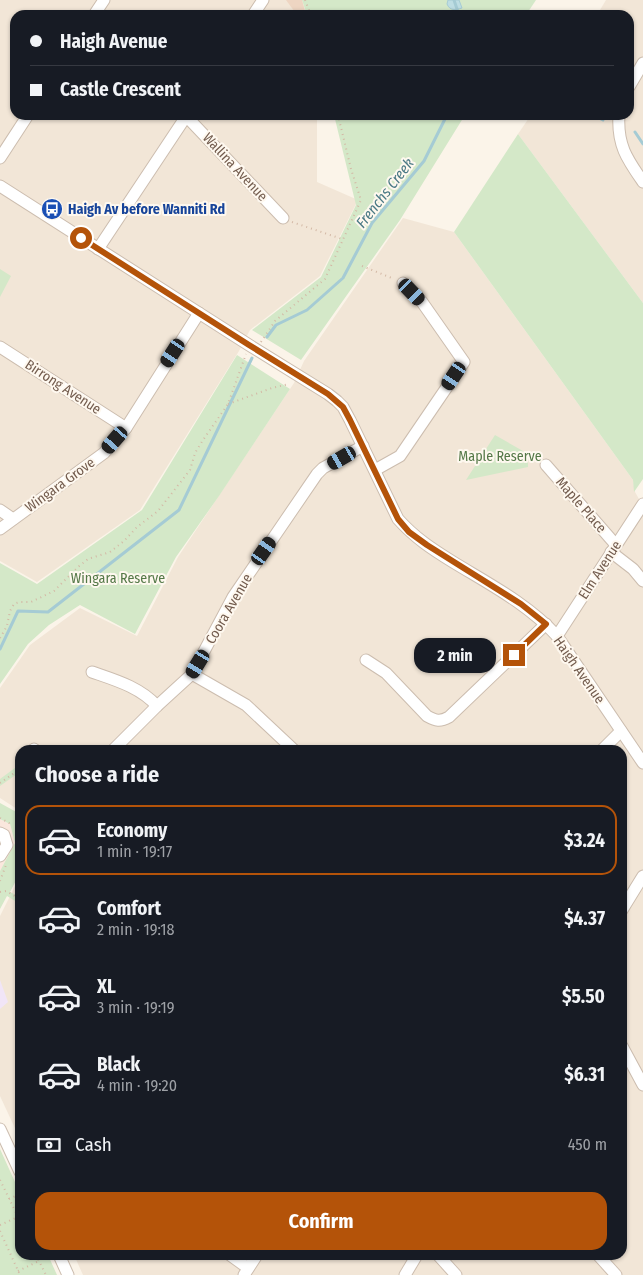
<!DOCTYPE html>
<html lang="en">
<head>
<meta charset="utf-8">
<style>
  :root { --surface:#171b24; --page:#20242c; --text:#f1f3f6; --muted:#9ea1a6; --line:#363941; --accent:#b45309 }
  body { margin:0; font-family:"Fira Sans Condensed",sans-serif; background:var(--page); color:var(--text); height:100vh; display:flex; flex-direction:column; font-size:19px; white-space:nowrap }
  * { box-sizing:border-box; margin:0 }
  p { font-size:16px; color:var(--muted) }
  .icon { flex:none; width:28px; height:28px; fill:none; stroke:currentColor; stroke-width:2; stroke-linecap:round; stroke-linejoin:round }
  .map { position:relative; flex:1; overflow:hidden }
  .side { position:absolute; left:15px; top:745px; width:612px; height:515px; display:flex; flex-direction:column; background:var(--surface); border-radius:15px; box-shadow:0 1px 4px #0004 }
  .side>* { flex:none }
  .top-card { position:absolute; left:10px; top:10px; width:624px; height:110px; border-radius:15px; box-shadow:0 1px 4px #0004; display:grid; align-content:center; height:110px; padding:0 20px; background:var(--surface) }
  .end { position:absolute; width:22px; height:22px; margin:-11px; border:6px solid #b45309; background:#fff; box-shadow:0 0 0 2px #fff }
  .from { border-radius:50% }
  .bubble { position:absolute; height:35px; border-radius:15px; background:var(--surface); box-shadow:0 1px 4px #0004; font-size:16px; font-weight:700; line-height:35px; text-align:center }
  .car { position:absolute; width:15px; height:30px; margin:-15px -8px; border-radius:6px; box-shadow:0 0 4px 1px #0007; background:linear-gradient(#222 24%,#8ab4d8 0 40%,#222 0 76%,#8ab4d8 0 86%,#222 0) }
  .top-card b { display:flex; align-items:center; gap:18px; height:48px; font-size:19px }
  .top-card b+b { border-top:1px solid var(--line) }
  .top-card i { width:12px; height:12px; background:var(--text) }
  ul { padding:0; list-style:none }
  li { display:flex; align-items:center; gap:15px; height:70px; margin:0 10px 8px; padding:0 10px; border:2px solid transparent; border-radius:15px }
  li div { flex:1 }
  li b { display:block; font-size:19px }
  li em { font-style:normal; font-weight:700 }
  li.active { border-color:var(--accent) }
  li>.icon { width:45px; height:45px; stroke-width:1.5 }
  h2 { padding:0 20px; font-size:22px; line-height:60px }
  .pay { display:flex; align-items:center; gap:12px; height:55px; padding:0 20px; font-size:19px }
  .pay p { margin-inline-start:auto }
  .action { display:flex; gap:10px; margin-top:auto; padding:10px 20px }
  .action a { flex:1; height:58px; border-radius:15px; background:var(--accent); color:#fff; font-size:20px; font-weight:700; line-height:58px; text-align:center }
  .map>svg:first-child { display:block }
  .residential { fill:#f2e6d7 }
  .commercial { fill:#fae7dd }
  .education { fill:#f1e5f7 }
  .green { fill:#d4e8c8 }
  .water { fill:#bedde3; stroke:#a5cbd4 }
  .lines { fill:none; stroke-linecap:round; stroke-linejoin:round }
  .stream { stroke:#a5cbd4; stroke-width:3 }
  .building { fill:#eed5c2 }
  .minor-casing { stroke:#ccbdaf; stroke-width:13 }
  .path { stroke:#d3b8a5; stroke-width:2; stroke-dasharray:1 4; stroke-linecap:butt }
  .minor { stroke:#fff; stroke-width:11 }
  .route { stroke:#b45309; stroke-width:6 }
  .labels { text-anchor:middle; dominant-baseline:central; stroke-width:4; stroke-linejoin:round; paint-order:stroke }
  .street-label { font-size:14px; fill:#735c4e; stroke:#fef8ef }
  .transit-label { font-size:14px; font-weight:bold; fill:#164399; stroke:#fef8ef; text-anchor:start }
  .park-label { font-size:14px; fill:#547847; stroke:#fef8ef }
  .water-label { font-size:15px; font-style:italic; fill:#4a7985; stroke:#fef8ef }
</style>
</head>
<body>
<div class="map">
<svg width="643" height="1275" viewBox="0 0 643 1275">
  <rect width="100%" height="100%" fill="#fbf4e9"/>
  <g class="residential">
    <polygon points="0,0 302,0 307,15 15,15 15,115 317,115 317,182 358,200 320,276 250,330 239,351 140,510 37,582 0,561"/>
    <polygon points="606,0 643,0 643,303 518,134 531,115 629,115 629,15 597,15"/>
    <polygon points="403,218 454,232 633,480 635,492 643,506 643,1275 83,1275 74,1255 622,1255 622,750 20,750 20,811 0,798 0,688 30,645 80,608 137,636 178,557 294,383 304,361"/>
    <polygon points="20,876 20,1139 0,1096 0,916"/>
  </g>
  <polygon class="commercial" points="0,819 10,824 15,843 0,871"/>
  <polygon class="education" points="0,980 8,1002 0,1009"/>
  <g class="green">
    <polygon points="302,0 536,0 526,15 307,15"/>
    <polygon points="334,115 465,115 400,220 301,360 252,330 321,277 356,205"/>
    <polygon points="518,134 643,303 643,479 634,492 633,480 454,232"/>
    <polygon points="0,269 11,276 0,297"/>
    <polygon points="237,355 290,389 219,496 176,557 135,634 80,605 49,625 28,644 0,684 0,563 37,584 142,510"/>
    <polygon points="495,435 530,455 528,461 528,467 466,480"/>
    <polygon points="19,765 20,772 0,786 0,779"/>
    <polygon points="0,803 20,814 20,873 10,892 20,897 20,904 7,896 0,909 0,871 15,843 10,824 0,819"/>
    <polygon points="0,1149 20,1193 20,1255 48,1255 57,1275 0,1275"/>
  </g>
  <path class="water" d="M 448,0 L 459,0 L 462,8 C 455,10 450,11 447,4 Z"/>
  <g class="lines">
    <g class="stream">
      <polyline points="454,0 459,15"/>
      <polyline points="593,115 603,120"/>
      <polyline points="635,132 643,144"/>
      <polyline points="267,337 276,325 307,310 343,278 372,223 424,161 447,115"/>
      <polyline points="0,649 18,611 48,612 179,510 252,358"/>
    </g>
  </g>
  <polygon class="building" points="286,0 302,0 306,15 297,15"/>
  <g class="lines">
    <g class="minor-casing">
      <g id="minor">
        <polyline points="94,15 104,0"/>
        <polyline points="253,15 263,0"/>
        <polyline points="629,87 643,63"/>
        <path d="M 619,115 C 617,145 627,159 643,182"/>
        <polyline points="186,116 283,218"/>
        <polyline points="0,158 28,115"/>
        <path d="M 0,186 L 249,345 L 328,394 L 337,401 L 343,407 L 350,420 L 398,519 C 415,538 432,549 453,562 C 489,584 528,604 557,636 L 643,763"/>
        <polyline points="98,249 187,115"/>
        <polyline points="0,347 126,428"/>
        <polyline points="546,465 616,545"/>
        <polyline points="375,470 400,456 464,362 422,302 403,283"/>
        <polyline points="0,510 13,519"/>
        <polyline points="0,529 104,453 126,428 199,313"/>
        <polyline points="611,552 633,569 643,581"/>
        <polyline points="557,636 643,504"/>
        <path d="M 366,660 L 386,673 L 427,716 C 436,721 440,722 449,717 L 546,624"/>
        <path d="M 92,672 C 115,680 140,687 157,706"/>
        <polyline points="192,674 246,705 294,750"/>
        <polyline points="34,749 35,750"/>
        <polyline points="113,750 157,706 192,674 233,597 317,474 323,468 363,446"/>
        <polyline points="602,750 621,731"/>
        <polyline points="0,833 4,835 7,845 0,856"/>
        <polyline points="622,910 643,876"/>
        <polyline points="622,1046 643,1085"/>
        <polyline points="0,1129 20,1172"/>
        <polyline points="59,1255 68,1275"/>
        <polyline points="230,1255 248,1268"/>
        <polyline points="438,1255 456,1275"/>
        <polyline points="598,1255 616,1275"/>
        <polyline points="244,1275 257,1255"/>
        <polyline points="405,1275 417,1255"/>
      </g>
    </g>
    <g class="path">
      <polyline points="305,0 311,15"/>
      <polyline points="292,222 342,239"/>
      <polyline points="362,266 394,279"/>
      <polyline points="261,342 275,321 325,279 361,200 351,169 338,115"/>
      <polyline points="228,404 272,388 289,384"/>
      <polyline points="0,638 7,626 10,611 14,604 19,602 31,602 54,591 78,567 88,559 110,552 124,541 137,527 158,511 190,470 195,453 203,440 228,404 246,354"/>
      <polyline points="0,783 20,769"/>
      <polyline points="0,818 9,823 11,827"/>
      <polyline points="0,881 6,865"/>
      <polyline points="0,892 6,891 20,899"/>
      <polyline points="0,1180 20,1221"/>
      <polyline points="9,1199 20,1194"/>
      <polyline points="0,1225 18,1217"/>
      <polyline points="0,1231 20,1275"/>
      <polyline points="36,1255 46,1275"/>
      <polyline points="18,1271 39,1261"/>
    </g>
    <use href="#minor" class="minor"/>
  </g>
  <g class="lines">
    <polyline class="route" points="81,238 249,345 328,394 343,407 350,420 398,519 409,532 427,545 521,604 546,624 514,655"/>
  </g>
  <defs>
    <g id="bus-disc" transform="scale(1.125)"><circle r="9.5" fill="#1a4fb4" stroke="#fef8ef"/><path d="M-5-6H5V4H4V6H2V4H-2V6H-4V4H-5ZM-3.5-4V0h7V-4ZM-3.5 1.2v1.5H-2V1.2ZM2 1.2v1.5H3.5V1.2Z" fill="#fff"/></g>
  </defs>
  <g fill-rule="evenodd">
    <use href="#bus-disc" x="52" y="209"/>
  </g>
  <g class="labels">
    <g class="street-label">
      <text transform="translate(235 167) rotate(47)">Wallina Avenue</text>
      <text transform="translate(63 387) rotate(33)">Birrong Avenue</text>
      <text transform="translate(60 485) rotate(-36)">Wingara Grove</text>
      <text transform="translate(581 505) rotate(49)">Maple Place</text>
      <text transform="translate(600 570) rotate(-57)">Elm Avenue</text>
      <text transform="translate(229 609) rotate(-60)">Coora Avenue</text>
      <text transform="translate(579 670) rotate(55)">Haigh Avenue</text>
    </g>
    <g class="transit-label">
      <text x="68" y="209">Haigh Av before Wanniti Rd</text>
    </g>
    <g class="park-label">
      <text x="500" y="456">Maple Reserve</text>
      <text x="118" y="578">Wingara Reserve</text>
    </g>
    <g class="water-label">
      <text transform="translate(385 193) rotate(-52)">Frenchs Creek</text>
    </g>
  </g>
</svg>
<i class="end from" style="left:81px;top:238px"></i>
<i class="end" style="left:514px;top:655px"></i>
<div class="bubble" style="left:414px;top:638px;width:82px">2 min</div>
<i class="car" style="left:412px;top:292px;rotate:136deg"></i>
<i class="car" style="left:173px;top:353px;rotate:213deg"></i>
<i class="car" style="left:454px;top:376px;rotate:214deg"></i>
<i class="car" style="left:115px;top:440px;rotate:221deg"></i>
<i class="car" style="left:342px;top:458px;rotate:240deg"></i>
<i class="car" style="left:264px;top:551px;rotate:35deg"></i>
<i class="car" style="left:198px;top:664px;rotate:211deg"></i>
<div class="top-card">
<b><i class="from"></i>Haigh Avenue</b>
<b><i></i>Castle Crescent</b>
</div>
<section class="side">
<h2>Choose a ride</h2>
<ul>
<li class="active"><svg class="icon" aria-label="car" viewBox="0 0 24 24"><path d="M5 17H2v-5l4-1 3-4h7l3 4 3 1v5h-3M9 17h6M6 11h13"/><circle cx="7" cy="17" r="2"/><circle cx="17" cy="17" r="2"/></svg><div><b>Economy</b><p>1 min · 19:17</p></div><em>$3.24</em></li>
<li><svg class="icon" aria-label="car" viewBox="0 0 24 24"><path d="M5 17H2v-5l4-1 3-4h7l3 4 3 1v5h-3M9 17h6M6 11h13"/><circle cx="7" cy="17" r="2"/><circle cx="17" cy="17" r="2"/></svg><div><b>Comfort</b><p>2 min · 19:18</p></div><em>$4.37</em></li>
<li><svg class="icon" aria-label="car" viewBox="0 0 24 24"><path d="M5 17H2v-5l4-1 3-4h7l3 4 3 1v5h-3M9 17h6M6 11h13"/><circle cx="7" cy="17" r="2"/><circle cx="17" cy="17" r="2"/></svg><div><b>XL</b><p>3 min · 19:19</p></div><em>$5.50</em></li>
<li><svg class="icon" aria-label="car" viewBox="0 0 24 24"><path d="M5 17H2v-5l4-1 3-4h7l3 4 3 1v5h-3M9 17h6M6 11h13"/><circle cx="7" cy="17" r="2"/><circle cx="17" cy="17" r="2"/></svg><div><b>Black</b><p>4 min · 19:20</p></div><em>$6.31</em></li>
</ul>
<div class="pay"><svg class="icon" aria-label="cash" viewBox="0 0 24 24"><path d="M3 7h18v10H3z"/><circle cx="12" cy="12" r="2"/></svg>Cash<p>450 m</p></div>
<div class="action"><a>Confirm</a></div>
</section>
</div>
</body>
</html>
